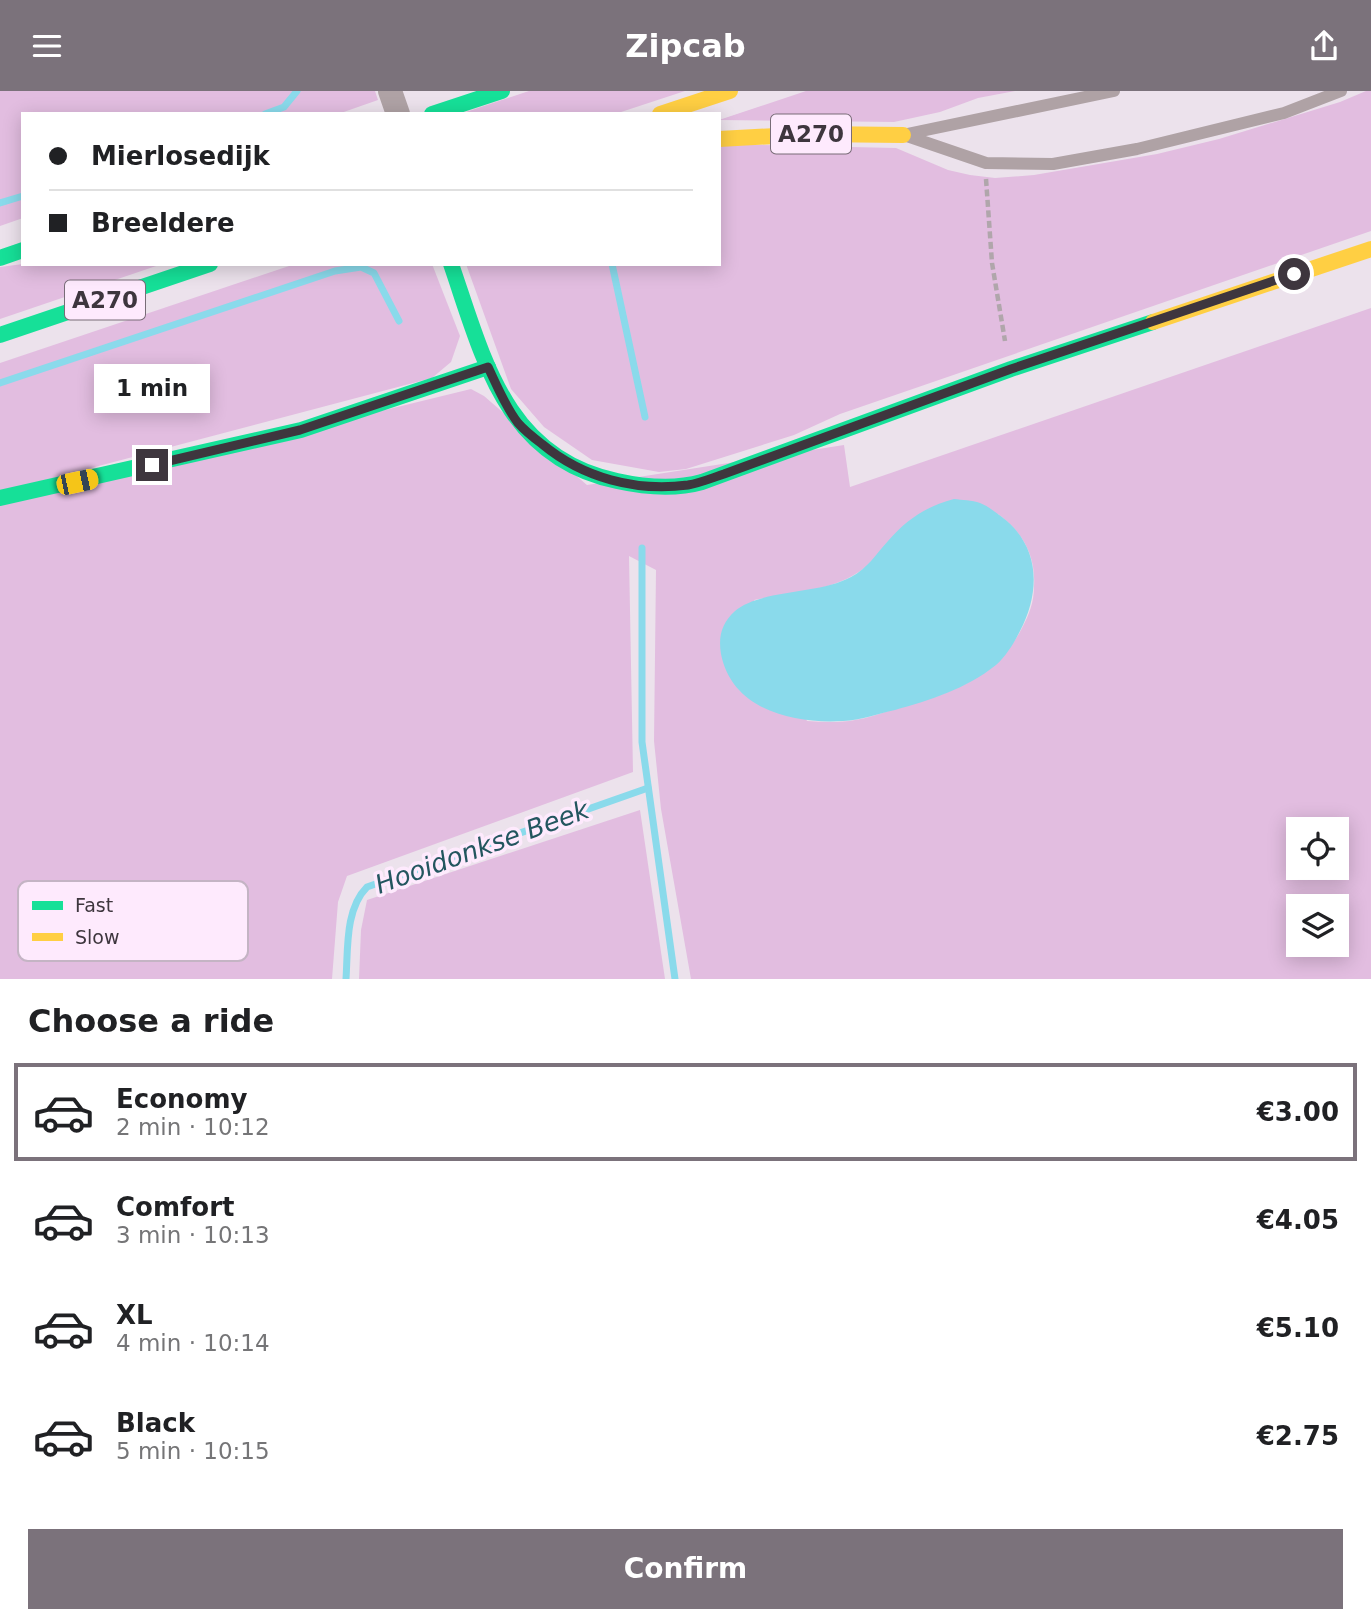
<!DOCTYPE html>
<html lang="en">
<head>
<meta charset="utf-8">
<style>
  :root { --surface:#fff; --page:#f6f6f6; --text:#202124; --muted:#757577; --line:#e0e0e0; --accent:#7b727b }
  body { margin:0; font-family:"DejaVu Sans",sans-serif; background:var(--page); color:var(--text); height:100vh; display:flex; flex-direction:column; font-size:26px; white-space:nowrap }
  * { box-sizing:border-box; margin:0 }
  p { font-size:23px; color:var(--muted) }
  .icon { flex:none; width:38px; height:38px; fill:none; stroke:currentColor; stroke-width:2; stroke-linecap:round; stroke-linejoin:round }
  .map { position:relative; height:888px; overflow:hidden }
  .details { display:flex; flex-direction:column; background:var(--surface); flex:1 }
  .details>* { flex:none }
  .banner { position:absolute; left:21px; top:21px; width:700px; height:154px; border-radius:0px; box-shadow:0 4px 18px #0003; display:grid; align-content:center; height:154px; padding:0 28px; background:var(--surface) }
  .buttons { position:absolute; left:1286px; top:726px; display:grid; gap:14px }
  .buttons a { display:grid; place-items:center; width:63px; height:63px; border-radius:0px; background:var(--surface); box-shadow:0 4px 18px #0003; font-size:35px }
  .end { position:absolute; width:32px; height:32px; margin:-16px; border:9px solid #3e363e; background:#fff; box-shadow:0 0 0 4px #fff }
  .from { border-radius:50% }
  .bubble { position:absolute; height:49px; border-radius:0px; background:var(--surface); box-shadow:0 4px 18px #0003; font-size:23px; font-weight:700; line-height:49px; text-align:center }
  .car { position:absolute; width:21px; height:42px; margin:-21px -10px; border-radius:9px; box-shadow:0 0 5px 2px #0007; background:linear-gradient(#f5c518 24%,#345 0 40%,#f5c518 0 76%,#345 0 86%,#f5c518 0) }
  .banner b { display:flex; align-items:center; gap:24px; height:66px; font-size:26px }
  .banner b+b { border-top:2px solid var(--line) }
  .banner i { width:18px; height:18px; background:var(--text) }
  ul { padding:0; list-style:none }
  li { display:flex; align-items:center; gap:21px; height:98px; margin:0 14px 10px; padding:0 14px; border:4px solid transparent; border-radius:0px }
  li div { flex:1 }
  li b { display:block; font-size:26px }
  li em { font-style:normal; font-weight:700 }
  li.current { border-color:var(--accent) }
  li>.icon { width:63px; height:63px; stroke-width:1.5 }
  h2 { padding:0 28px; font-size:32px; line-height:84px }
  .cta { display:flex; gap:14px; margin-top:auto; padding:14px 28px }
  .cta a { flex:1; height:80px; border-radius:0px; background:var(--accent); color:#fff; font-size:28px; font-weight:700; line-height:80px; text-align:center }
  header { display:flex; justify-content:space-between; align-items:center; height:91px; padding:0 28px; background:var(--accent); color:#fff; font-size:32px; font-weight:700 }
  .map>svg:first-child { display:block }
  .green { fill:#e2bde0; fill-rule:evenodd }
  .water { fill:#8adaeb }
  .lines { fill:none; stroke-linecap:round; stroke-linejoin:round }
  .stream { stroke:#8adaeb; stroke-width:7 }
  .path { stroke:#b0a6ab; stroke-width:4.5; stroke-dasharray:7 3.5; stroke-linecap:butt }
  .lane { stroke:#afa2a5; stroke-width:12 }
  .street { stroke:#afa2a5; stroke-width:24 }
  .fast { stroke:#16e098; stroke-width:16 }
  .slow { stroke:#ffcf43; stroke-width:16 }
  .route { stroke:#3e363e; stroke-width:9 }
  .labels { text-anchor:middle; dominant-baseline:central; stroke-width:7; stroke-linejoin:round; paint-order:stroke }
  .shield { fill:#feeafd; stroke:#786c77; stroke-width:2 }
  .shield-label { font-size:23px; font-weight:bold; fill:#3e363e }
  .water-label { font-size:26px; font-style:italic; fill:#23565f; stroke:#feeafd }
  .key { fill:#feeafd; stroke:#c4b4c4; stroke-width:2 }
  .key-label { font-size:19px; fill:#3e363e }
</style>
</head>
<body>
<header><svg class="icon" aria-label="menu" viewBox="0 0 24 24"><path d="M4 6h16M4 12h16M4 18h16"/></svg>Zipcab<svg class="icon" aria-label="share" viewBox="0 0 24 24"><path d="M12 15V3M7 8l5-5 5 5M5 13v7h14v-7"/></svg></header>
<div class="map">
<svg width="1371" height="888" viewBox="0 0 1371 888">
  <rect width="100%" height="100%" fill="#ece2ec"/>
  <g class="green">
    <polygon points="0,0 375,0 378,9 338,23 23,23 23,127 0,135"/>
    <polygon points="529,0 685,0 615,23 460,23"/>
    <polygon points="806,0 1015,0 978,7 940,21 894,31 719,29"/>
    <polygon points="1366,0 1371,0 1371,140 840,323 794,344 686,378 659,381 592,369 544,336 511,298 466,173 719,173 719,53 896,57 948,79 970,84 995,87 1034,84 1157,63 1219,48 1340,11"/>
    <polygon points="23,173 162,173 0,228 0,176"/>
    <polygon points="295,173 432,173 460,245 451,271 432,287 0,401 0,272"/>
    <path d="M 1371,217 L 1371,888 L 691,888 L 661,718 L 654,650 L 656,479 L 629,465 L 633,681 L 347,785 L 338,811 L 332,888 L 0,888 L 0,413 L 471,298 L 484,305 L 587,394 L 844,354 L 850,396 ZM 998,423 C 1023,442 1036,464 1034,496 C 1034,511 1029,524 1022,537 C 995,590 945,604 891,619 C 879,623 868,627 855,629 C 840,632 823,631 807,630 L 754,509 C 797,501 848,500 878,464 ZM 1298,738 L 1337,738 L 1337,777 L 1298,777 ZM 1298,816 L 1337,816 L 1337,854 L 1298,854 Z"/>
    <polygon points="640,719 665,888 359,888 361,839 367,809"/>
  </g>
  <path class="water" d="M 954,408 C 962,409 972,409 980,412 C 988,415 995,421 1002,426 C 1040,455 1041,500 1020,540 C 1014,552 1006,565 996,574 C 966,598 930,609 895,619 C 877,623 861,629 843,630 C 793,633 732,619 721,563 C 718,545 722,532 735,520 C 761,498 818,504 851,486 C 868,477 875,464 888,450 C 907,428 927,415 954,408 Z"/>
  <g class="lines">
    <g class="stream">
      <polyline points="265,23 284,16 297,0"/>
      <polyline points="0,112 23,105"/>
      <polyline points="612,173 645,326"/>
      <polyline points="0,292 335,180 361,176 374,182 399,230"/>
      <polyline points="642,457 642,651 675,888"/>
      <path d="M 346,888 C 348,858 345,818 367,796 L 648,697"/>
    </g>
    <polyline class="path" points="986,88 992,172 1005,250"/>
    <g class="lane">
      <polyline points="907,43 1114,0"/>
      <polyline points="907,45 986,72 1053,73 1137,58 1284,22 1341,0"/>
    </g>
    <polyline class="street" points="390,0 398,23"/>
    <g class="fast">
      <polyline points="432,23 502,0"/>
      <polyline points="0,167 23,159"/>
      <path d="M 451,173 C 483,266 505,367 617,390 C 644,396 674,399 702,391 L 1011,278 L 1153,231"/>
      <polyline points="0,244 210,173"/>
      <polyline points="0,407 301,339 488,276"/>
    </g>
    <g class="slow">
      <polyline points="660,23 730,0"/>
      <polyline points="719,48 813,43 903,44"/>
      <polyline points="1153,231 1371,158"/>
    </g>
  </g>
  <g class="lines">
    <path class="route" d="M 152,374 L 300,339 L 488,276 C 497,295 505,315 518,332 C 525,340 534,347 542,353 C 583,387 636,401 688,394 C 700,392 712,387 724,383 L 1011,278 L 1294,183"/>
  </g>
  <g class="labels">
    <g class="shield">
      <rect x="771" y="23.5" width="80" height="39" rx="5"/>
      <rect x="65" y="189.5" width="80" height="39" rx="5"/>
    </g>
    <g class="shield-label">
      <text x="811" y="43">A270</text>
      <text x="105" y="209">A270</text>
    </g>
    <g class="water-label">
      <text transform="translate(482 756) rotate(-20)">Hooidonkse Beek</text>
    </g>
  </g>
  <rect x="18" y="790" width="230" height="80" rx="10" class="key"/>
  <rect x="32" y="810" width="31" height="9" fill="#16e098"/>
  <rect x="32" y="842" width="31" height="8" fill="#ffcf43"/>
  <g class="key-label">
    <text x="75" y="821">Fast</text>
    <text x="75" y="853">Slow</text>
  </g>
</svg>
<div class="buttons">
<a><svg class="icon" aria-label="locate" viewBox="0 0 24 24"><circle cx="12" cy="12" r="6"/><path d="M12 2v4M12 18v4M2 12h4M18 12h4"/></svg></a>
<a><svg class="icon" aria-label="layers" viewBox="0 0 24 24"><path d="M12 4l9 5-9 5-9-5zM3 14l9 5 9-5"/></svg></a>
</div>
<i class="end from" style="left:1294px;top:183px"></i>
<i class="end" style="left:152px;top:374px"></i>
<div class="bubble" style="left:94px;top:273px;width:116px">1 min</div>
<i class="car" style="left:77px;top:391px;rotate:78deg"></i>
<div class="banner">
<b><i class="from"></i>Mierlosedijk</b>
<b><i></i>Breeldere</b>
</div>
</div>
<section class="details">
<h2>Choose a ride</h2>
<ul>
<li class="current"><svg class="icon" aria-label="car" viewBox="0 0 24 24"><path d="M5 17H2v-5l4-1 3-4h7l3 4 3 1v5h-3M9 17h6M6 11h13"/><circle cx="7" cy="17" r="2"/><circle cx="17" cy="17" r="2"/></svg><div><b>Economy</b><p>2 min · 10:12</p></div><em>€3.00</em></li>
<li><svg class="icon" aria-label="car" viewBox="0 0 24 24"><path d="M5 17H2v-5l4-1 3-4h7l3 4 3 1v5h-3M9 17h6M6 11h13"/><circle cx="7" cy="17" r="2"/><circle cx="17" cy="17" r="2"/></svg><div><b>Comfort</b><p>3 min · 10:13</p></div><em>€4.05</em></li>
<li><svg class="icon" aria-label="car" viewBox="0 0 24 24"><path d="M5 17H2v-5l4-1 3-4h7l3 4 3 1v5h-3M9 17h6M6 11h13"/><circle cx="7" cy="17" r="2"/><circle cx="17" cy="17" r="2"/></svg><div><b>XL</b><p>4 min · 10:14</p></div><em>€5.10</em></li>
<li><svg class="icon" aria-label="car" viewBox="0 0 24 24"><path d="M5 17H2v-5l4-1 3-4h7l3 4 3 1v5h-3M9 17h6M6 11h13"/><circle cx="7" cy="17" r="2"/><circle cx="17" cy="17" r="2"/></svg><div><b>Black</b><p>5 min · 10:15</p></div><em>€2.75</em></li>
</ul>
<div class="cta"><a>Confirm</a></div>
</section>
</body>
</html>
